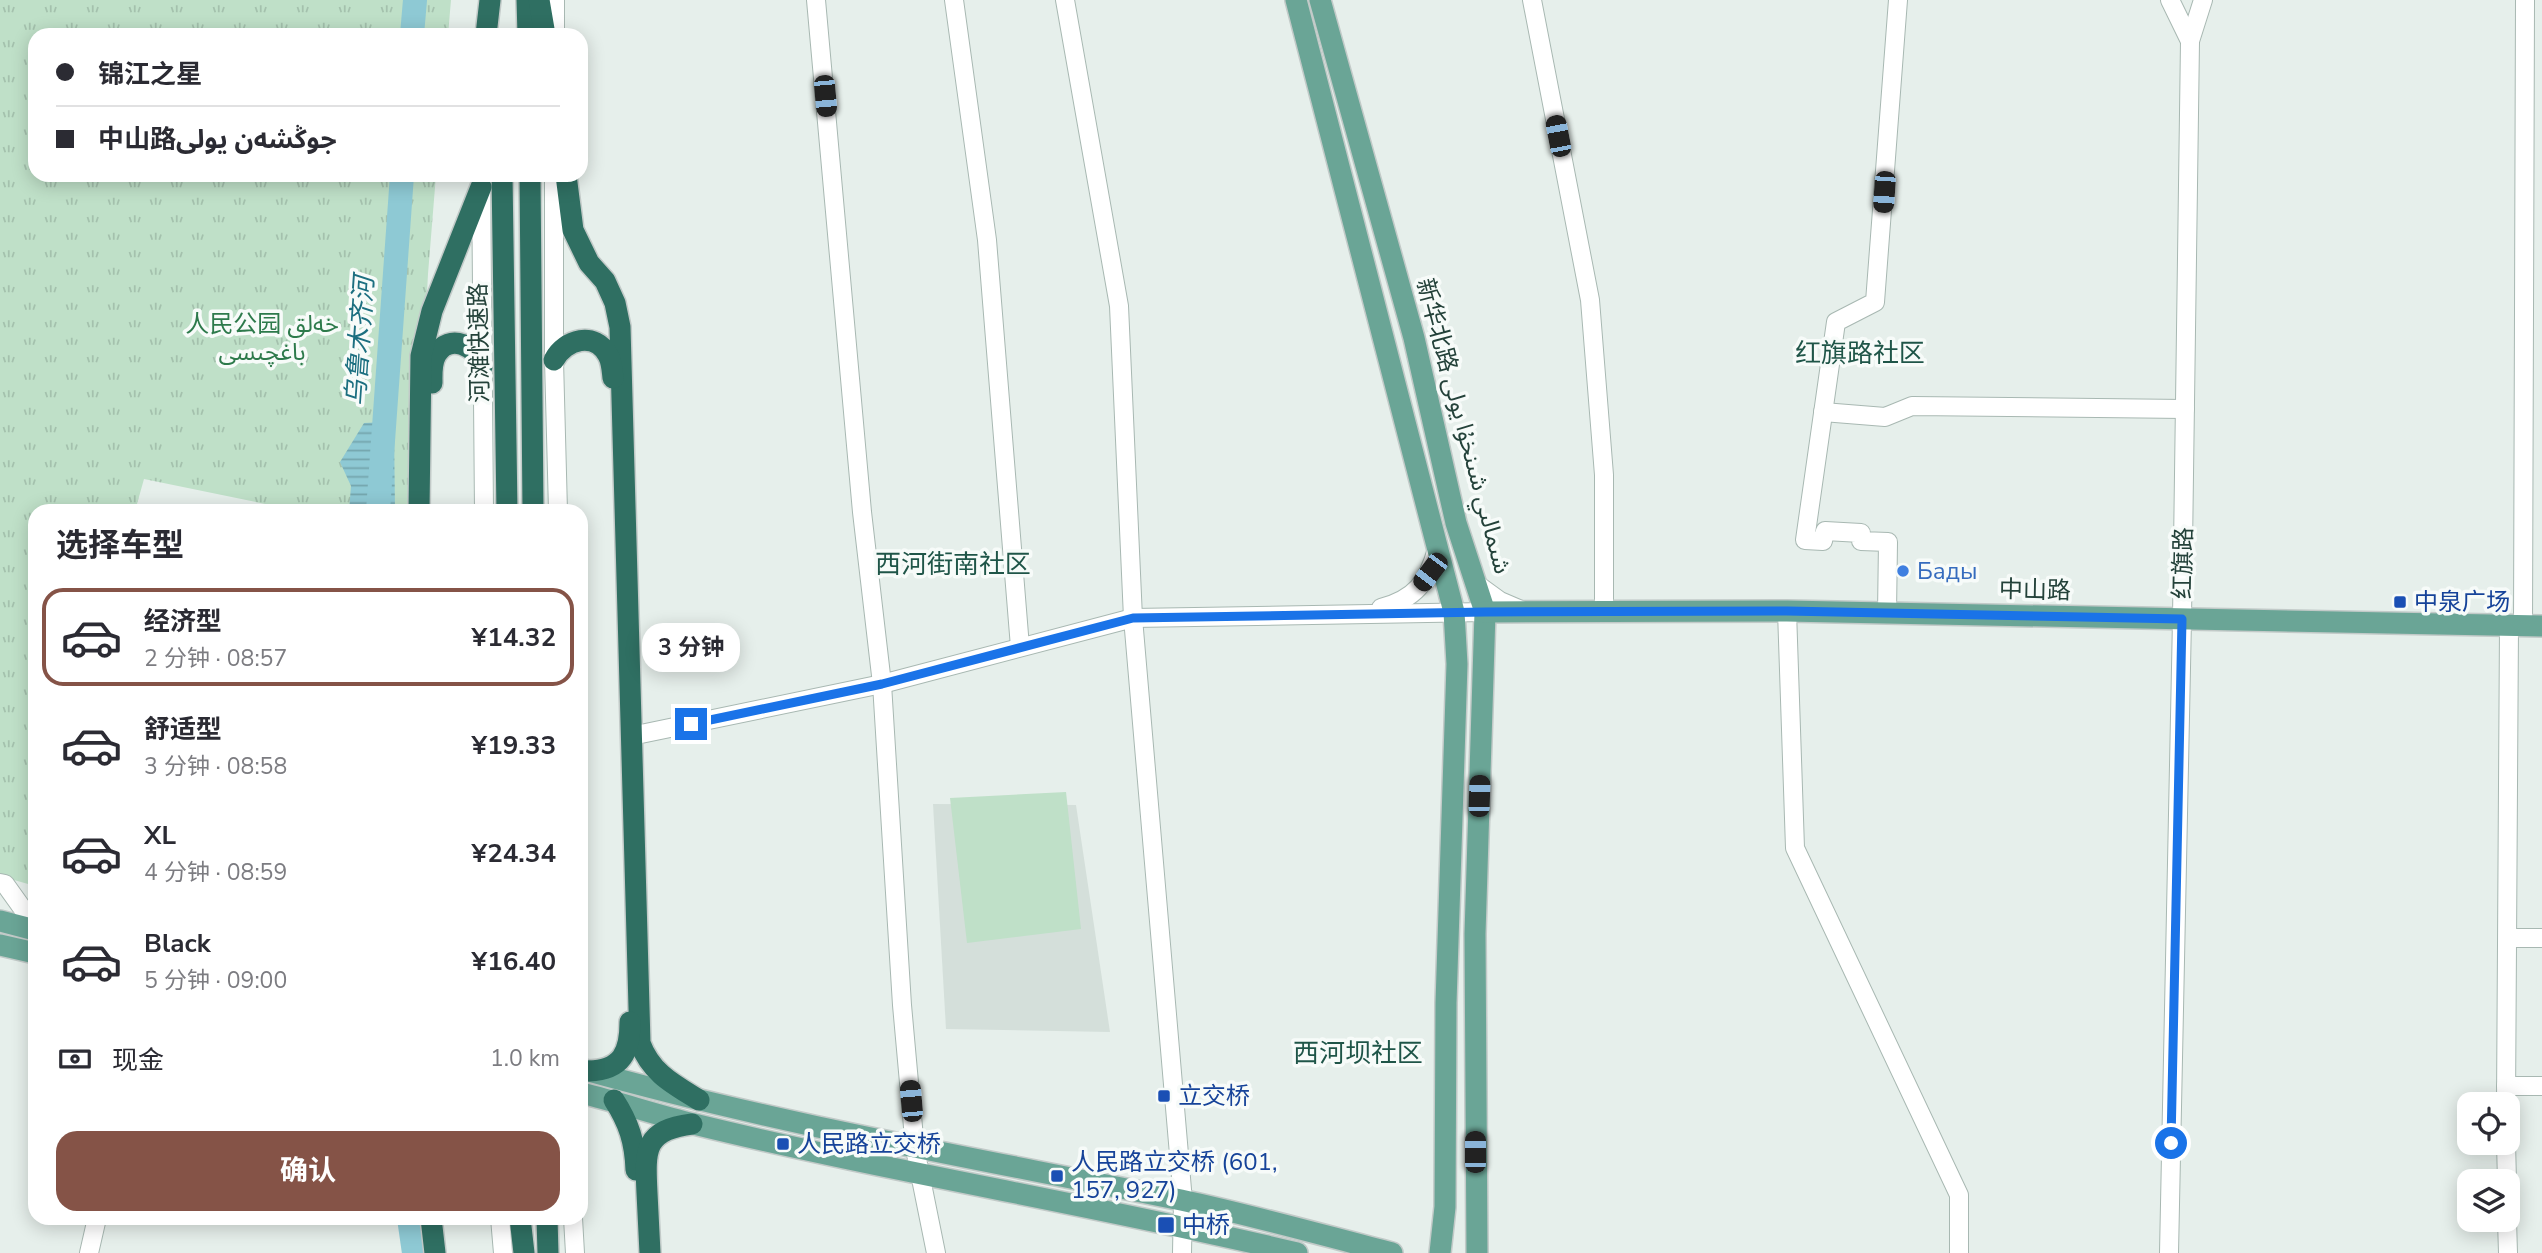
<!DOCTYPE html>
<html lang="zh">
<head>
<meta charset="utf-8">
<style>
  :root { --surface:#fff; --page:#f7f7f7; --text:#2b2b33; --muted:#7c7c81; --line:#e1e1e2; --accent:#855347 }
  body { margin:0; font-family:"Nunito Sans","Noto Sans Arabic","Noto Sans SC",sans-serif; background:var(--page); color:var(--text); height:100vh; display:flex; flex-direction:column; font-size:26px; white-space:nowrap }
  * { box-sizing:border-box; margin:0 }
  p { font-size:23px; color:var(--muted) }
  .icon { flex:none; width:38px; height:38px; fill:none; stroke:currentColor; stroke-width:2; stroke-linecap:round; stroke-linejoin:round }
  .map { position:relative; flex:1; overflow:hidden }
  .details { position:absolute; left:28px; top:504px; width:560px; height:721px; display:flex; flex-direction:column; background:var(--surface); border-radius:21px; box-shadow:0 4px 18px #0003 }
  .details>* { flex:none }
  .banner { position:absolute; left:28px; top:28px; width:560px; height:154px; border-radius:21px; box-shadow:0 4px 18px #0003; display:grid; align-content:center; height:154px; padding:0 28px; background:var(--surface) }
  .tools { position:absolute; left:2457px; top:1092px; display:grid; gap:14px }
  .tools a { display:grid; place-items:center; width:63px; height:63px; border-radius:14px; background:var(--surface); box-shadow:0 4px 18px #0003; font-size:35px }
  .end { position:absolute; width:32px; height:32px; margin:-16px; border:9px solid #1a73e8; background:#fff; box-shadow:0 0 0 4px #fff }
  .from { border-radius:50% }
  .bubble { position:absolute; height:49px; border-radius:21px; background:var(--surface); box-shadow:0 4px 18px #0003; font-size:23px; font-weight:700; line-height:49px; text-align:center }
  .car { position:absolute; width:21px; height:42px; margin:-21px -10px; border-radius:9px; box-shadow:0 0 5px 2px #0007; background:linear-gradient(#222 24%,#8ab4d8 0 40%,#222 0 76%,#8ab4d8 0 86%,#222 0) }
  .banner b { display:flex; align-items:center; gap:24px; height:66px; font-size:26px }
  .banner b+b { border-top:2px solid var(--line) }
  .banner i { width:18px; height:18px; background:var(--text) }
  ul { padding:0; list-style:none }
  li { display:flex; align-items:center; gap:21px; height:98px; margin:0 14px 10px; padding:0 14px; border:4px solid transparent; border-radius:21px }
  li div { flex:1 }
  li b { display:block; font-size:26px }
  li em { font-style:normal; font-weight:700 }
  li.current { border-color:var(--accent) }
  li>.icon { width:63px; height:63px; stroke-width:1.5 }
  h2 { padding:0 28px; font-size:32px; line-height:84px }
  .pay { display:flex; align-items:center; gap:18px; height:77px; padding:0 28px; font-size:26px }
  .pay p { margin-inline-start:auto }
  .primary-button { display:flex; gap:14px; margin-top:auto; padding:14px 28px }
  .primary-button a { flex:1; height:80px; border-radius:21px; background:var(--accent); color:#fff; font-size:28px; font-weight:700; line-height:80px; text-align:center }
  .map>svg:first-child { display:block }
  .built { fill:#d4dfda }
  .grass { fill:url(#grass-tufts) }
  .garden { fill:#bfe0c8 }
  .water { fill:url(#water-rules) }
  .lines { fill:none; stroke-linecap:round; stroke-linejoin:round }
  .river { stroke:#8ec9d4; stroke-width:24 }
  .minor-casing { stroke:#a8b8b2; stroke-width:20 }
  .major-casing { stroke:#c2cac8; stroke-width:24 }
  .highway-casing { stroke:#c2cac8; stroke-width:24 }
  .minor { stroke:#fff; stroke-width:18 }
  .major { stroke:#6aa596; stroke-width:21 }
  .highway { stroke:#2f6f62; stroke-width:21 }
  .route { stroke:#1a73e8; stroke-width:9 }
  .shop-dot { fill:#3f7fe0; stroke:#f7fbf9; stroke-width:2.5 }
  .transit-dot { fill:#1a4fb4; stroke:#f7fbf9; stroke-width:2.5 }
  .labels { text-anchor:middle; dominant-baseline:central; stroke-width:7; stroke-linejoin:round; paint-order:stroke }
  .park-label { font-size:24px; fill:#2d7a4b; stroke:#f7fbf9 }
  .street-label { font-size:24px; fill:#24423a; stroke:#f7fbf9 }
  .shop-label { font-size:24px; fill:#366cbe; stroke:#f7fbf9; text-anchor:start }
  .transit-label { font-size:24px; fill:#164399; stroke:#f7fbf9; text-anchor:start }
  .water-label { font-size:26px; font-style:italic; fill:#1c6f80; stroke:#f7fbf9 }
  .neighbourhood-label { font-size:26px; fill:#1f5548; stroke:#f7fbf9 }
</style>
</head>
<body>
<div class="map">
<svg width="2542" height="1253" viewBox="0 0 2542 1253">
  <defs>
    <pattern id="grass-tufts" width="24" height="20" patternUnits="userSpaceOnUse" patternTransform="scale(1.75)"><rect width="24" height="20" fill="#bfe0c8"/><path d="M3 7l-1-3M5 7V3M7 7l1-3M15 17l-1-3M17 17v-4M19 17l1-3" fill="none" stroke="#a4c1ad"/></pattern>
    <pattern id="water-rules" width="6" height="5" patternUnits="userSpaceOnUse" patternTransform="scale(1.75)"><rect width="6" height="5" fill="#8ec9d4"/><path d="M0 2.5h6" fill="none" stroke="#74a5ad"/></pattern>
  </defs>
  <rect width="100%" height="100%" fill="#e6efeb"/>
  <polygon class="built" points="933,804 1076,805 1110,1032 946,1029"/>
  <polygon class="grass" points="0,0 451,0 448,35 35,35 35,175 436,175 428,274 415,511 299,511 144,479 135,511 35,511 35,886 0,876"/>
  <polygon class="garden" points="1066,792 1081,929 967,943 950,798"/>
  <polygon class="water" points="385,422 394,425 395,511 349,511 351,486 340,462 364,423"/>
  <g class="lines">
    <g class="river">
      <polyline points="412,35 415,0"/>
      <polyline points="378,511 402,175"/>
      <polyline points="409,1218 414,1253"/>
    </g>
    <g class="minor-casing">
      <g id="minor">
        <polyline points="816,0 862,512 882,684 902,1005 915,1149 936,1253"/>
        <polyline points="954,0 987,240 1020,647"/>
        <polyline points="1065,0 1119,306 1133,618 1183,1201 1182,1253"/>
        <polyline points="1532,0 1590,300 1604,475 1604,611"/>
        <polyline points="2170,0 2190,41"/>
        <polyline points="555,35 555,0"/>
        <polyline points="481,175 484,511"/>
        <polyline points="554,175 554,360 558,511"/>
        <polyline points="1823,412 1885,417 1912,406 2185,409"/>
        <polyline points="1478,585 1500,601 1521,610"/>
        <path d="M 1381,608 C 1415,599 1428,582 1437,549"/>
        <polyline points="1787,611 1795,848 1959,1195 1959,1253"/>
        <polyline points="1887,613 1888,542 1861,541 1861,533 1825,531 1823,541 1805,540 1836,322 1875,302 1898,0"/>
        <polyline points="2523,626 2525,0"/>
        <polyline points="636,735 882,684 1133,618 1485,612"/>
        <polyline points="0,883 5,884 35,926"/>
        <polyline points="2508,938 2542,938"/>
        <polyline points="2506,1086 2542,1086"/>
        <polyline points="2506,1104 2509,626"/>
        <polyline points="2506,1143 2507,1181"/>
        <polyline points="500,1218 503,1253"/>
        <polyline points="573,1218 575,1253"/>
        <polyline points="2507,1220 2508,1253"/>
        <polyline points="89,1253 97,1218"/>
        <polyline points="2169,1253 2182,619 2190,41 2203,0"/>
      </g>
    </g>
    <g class="major-casing">
      <g id="major">
        <polyline points="1296,0 1454,612 1457,664 1446,1003 1445,1207 1440,1253"/>
        <polyline points="1320,0 1414,338 1456,523 1485,612 1475,934 1477,1253"/>
        <polyline points="1485,612 1787,611 2542,626"/>
        <polyline points="0,921 35,930"/>
        <polyline points="0,945 35,953"/>
        <path d="M 585,1070 C 781,1125 981,1159 1181,1200 C 1251,1215 1322,1235 1392,1253"/>
        <path d="M 581,1093 C 619,1102 656,1115 694,1124 C 894,1173 1097,1205 1297,1253"/>
      </g>
    </g>
    <g class="highway-casing">
      <g id="highway">
        <polyline points="527,0 528,35"/>
        <polyline points="539,0 545,35"/>
        <polyline points="486,35 490,0"/>
        <polyline points="502,175 507,511"/>
        <polyline points="530,175 533,511"/>
        <path d="M 566,175 L 573,230 L 589,263 L 605,281 L 615,303 L 620,327 L 640,1043 C 651,1073 673,1084 699,1100"/>
        <path d="M 554,360 C 565,339 595,331 608,355 C 612,362 612,370 613,378"/>
        <path d="M 432,383 C 432,373 431,364 436,355 C 449,332 478,346 482,367"/>
        <polyline points="419,511 421,356 432,311 481,187"/>
        <path d="M 589,1071 C 622,1070 630,1052 630,1022"/>
        <path d="M 614,1100 C 629,1123 635,1142 636,1170"/>
        <polyline points="431,1218 435,1253"/>
        <polyline points="520,1218 524,1253"/>
        <polyline points="547,1218 548,1253"/>
        <path d="M 650,1253 C 649,1233 648,1213 647,1193 C 645,1151 643,1130 692,1124"/>
      </g>
    </g>
    <use href="#minor" class="minor"/>
    <use href="#major" class="major"/>
    <use href="#highway" class="highway"/>
  </g>
  <g class="lines">
    <polyline class="route" points="691,724 882,684 1133,618 1485,612 1787,611 2182,619 2171,1143"/>
  </g>
  <circle class="shop-dot" cx="1903" cy="571" r="7"/>
  <g class="transit-dot">
    <rect x="2393" y="595" width="14" height="14" rx="3.5"/>
    <rect x="1157" y="1089" width="14" height="14" rx="3.5"/>
    <rect x="776" y="1137" width="14" height="14" rx="3.5"/>
    <rect x="1050" y="1169" width="14" height="14" rx="3.5"/>
    <rect x="1157" y="1216" width="18" height="18" rx="3.5"/>
  </g>
  <g class="labels">
    <g class="park-label">
      <text x="262" y="324">人民公园 خەلق<tspan x="262" dy="28">باغچىسى</tspan></text>
    </g>
    <g class="street-label">
      <text transform="translate(479 343) rotate(-91)">河滩快速路</text>
      <text transform="translate(1464 426) rotate(75)">新华北路 شىمالىي شىنخۇا يولى</text>
      <text transform="translate(2183 563) rotate(-89)">红旗路</text>
      <text transform="translate(2035 590) rotate(1)">中山路</text>
    </g>
    <g class="shop-label">
      <text x="1917" y="571">Бады</text>
    </g>
    <g class="transit-label">
      <text x="2414" y="602">中泉广场</text>
      <text x="1178" y="1096">立交桥</text>
      <text x="797" y="1144">人民路立交桥</text>
      <text x="1071" y="1162">人民路立交桥 (601,<tspan x="1071" dy="28">157, 927)</tspan></text>
      <text x="1182" y="1225">中桥</text>
    </g>
    <g class="water-label">
      <text transform="translate(360 341) rotate(-86)">乌鲁木齐河</text>
    </g>
    <g class="neighbourhood-label">
      <text x="1860" y="353">红旗路社区</text>
      <text x="953" y="564">西河街南社区</text>
      <text x="1358" y="1053">西河坝社区</text>
    </g>
  </g>
</svg>
<div class="tools">
<a><svg class="icon" aria-label="locate" viewBox="0 0 24 24"><circle cx="12" cy="12" r="6"/><path d="M12 2v4M12 18v4M2 12h4M18 12h4"/></svg></a>
<a><svg class="icon" aria-label="layers" viewBox="0 0 24 24"><path d="M12 4l9 5-9 5-9-5zM3 14l9 5 9-5"/></svg></a>
</div>
<i class="end from" style="left:2171px;top:1143px"></i>
<i class="end" style="left:691px;top:724px"></i>
<div class="bubble" style="left:642px;top:623px;width:98px">3 分钟</div>
<i class="car" style="left:825px;top:96px;rotate:175deg"></i>
<i class="car" style="left:1558px;top:136px;rotate:349deg"></i>
<i class="car" style="left:1884px;top:192px;rotate:184deg"></i>
<i class="car" style="left:1430px;top:572px;rotate:217deg"></i>
<i class="car" style="left:1479px;top:796px;rotate:2deg"></i>
<i class="car" style="left:911px;top:1101px;rotate:355deg"></i>
<i class="car" style="left:1475px;top:1152px;rotate:0deg"></i>
<div class="banner">
<b><i class="from"></i>锦江之星</b>
<b><i></i>中山路جوڭشەن يولى</b>
</div>
<section class="details">
<h2>选择车型</h2>
<ul>
<li class="current"><svg class="icon" aria-label="car" viewBox="0 0 24 24"><path d="M5 17H2v-5l4-1 3-4h7l3 4 3 1v5h-3M9 17h6M6 11h13"/><circle cx="7" cy="17" r="2"/><circle cx="17" cy="17" r="2"/></svg><div><b>经济型</b><p>2 分钟 · 08:57</p></div><em>¥14.32</em></li>
<li><svg class="icon" aria-label="car" viewBox="0 0 24 24"><path d="M5 17H2v-5l4-1 3-4h7l3 4 3 1v5h-3M9 17h6M6 11h13"/><circle cx="7" cy="17" r="2"/><circle cx="17" cy="17" r="2"/></svg><div><b>舒适型</b><p>3 分钟 · 08:58</p></div><em>¥19.33</em></li>
<li><svg class="icon" aria-label="car" viewBox="0 0 24 24"><path d="M5 17H2v-5l4-1 3-4h7l3 4 3 1v5h-3M9 17h6M6 11h13"/><circle cx="7" cy="17" r="2"/><circle cx="17" cy="17" r="2"/></svg><div><b>XL</b><p>4 分钟 · 08:59</p></div><em>¥24.34</em></li>
<li><svg class="icon" aria-label="car" viewBox="0 0 24 24"><path d="M5 17H2v-5l4-1 3-4h7l3 4 3 1v5h-3M9 17h6M6 11h13"/><circle cx="7" cy="17" r="2"/><circle cx="17" cy="17" r="2"/></svg><div><b>Black</b><p>5 分钟 · 09:00</p></div><em>¥16.40</em></li>
</ul>
<div class="pay"><svg class="icon" aria-label="cash" viewBox="0 0 24 24"><path d="M3 7h18v10H3z"/><circle cx="12" cy="12" r="2"/></svg>现金<p>1.0 km</p></div>
<div class="primary-button"><a>确认</a></div>
</section>
</div>
</body>
</html>
